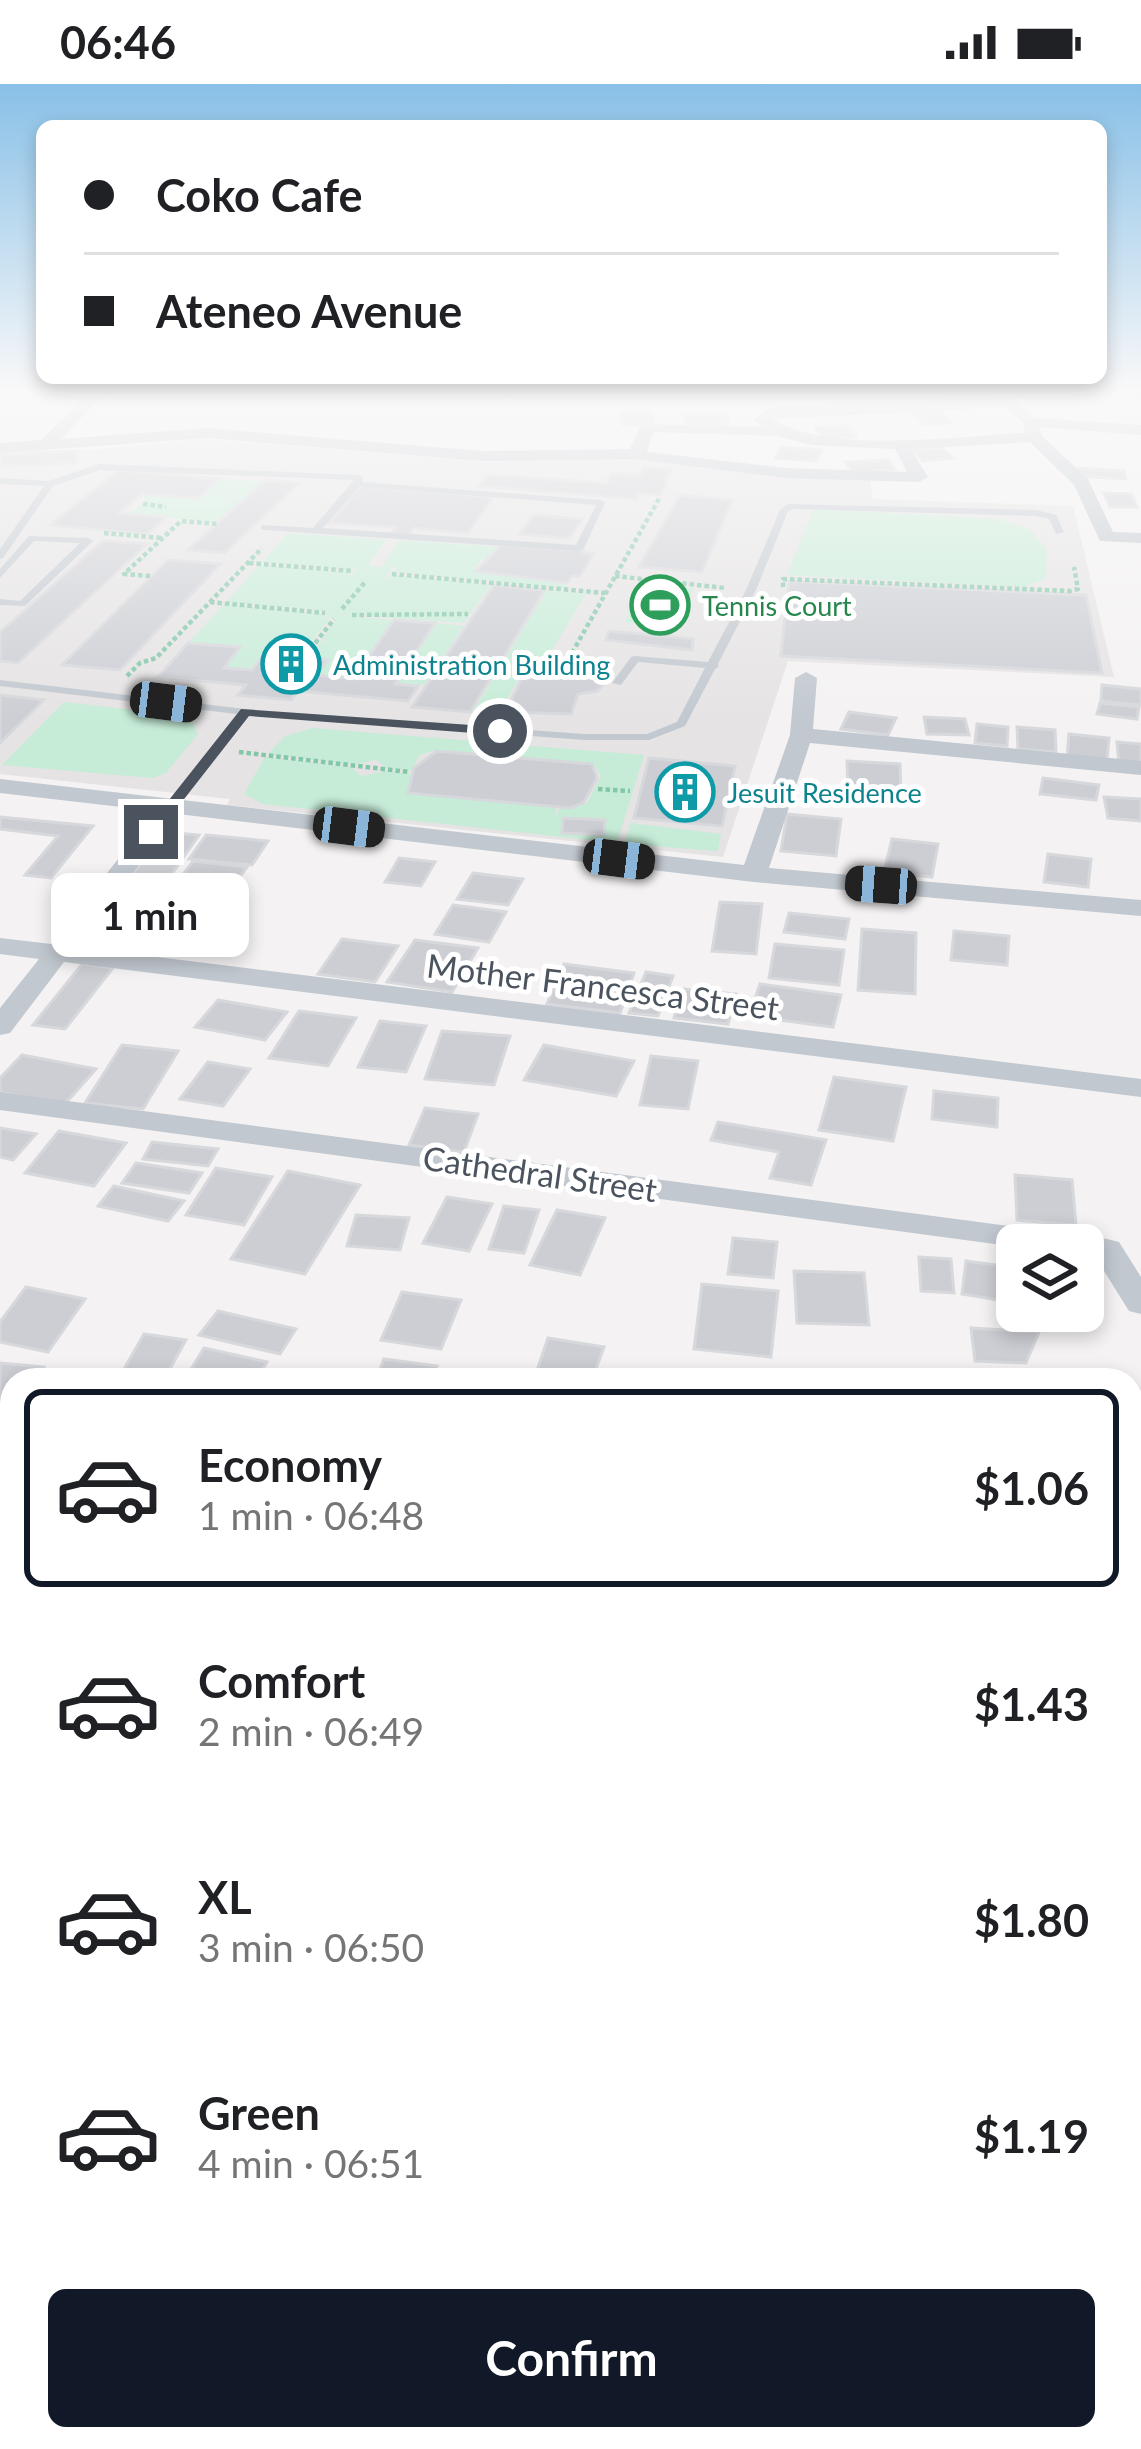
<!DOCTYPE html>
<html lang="en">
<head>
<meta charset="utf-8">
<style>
  :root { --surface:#fff; --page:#f6f6f6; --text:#202124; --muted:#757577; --line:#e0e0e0; --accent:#111827 }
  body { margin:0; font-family:Lato,sans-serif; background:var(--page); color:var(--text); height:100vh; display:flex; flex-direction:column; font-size:45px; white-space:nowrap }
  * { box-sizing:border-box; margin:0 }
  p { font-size:39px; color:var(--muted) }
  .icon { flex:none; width:66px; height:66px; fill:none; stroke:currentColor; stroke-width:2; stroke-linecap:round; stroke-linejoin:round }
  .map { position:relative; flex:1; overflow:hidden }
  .drawer { position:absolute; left:0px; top:1284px; width:1143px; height:1083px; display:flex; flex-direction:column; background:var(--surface); border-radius:36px 36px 0 0; box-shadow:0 6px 18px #0003 }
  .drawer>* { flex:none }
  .banner { position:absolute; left:36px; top:36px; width:1071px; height:264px; border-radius:18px; box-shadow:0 6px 18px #0003; display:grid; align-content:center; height:264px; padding:0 48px; background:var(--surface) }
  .controls { position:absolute; left:996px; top:1140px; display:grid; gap:24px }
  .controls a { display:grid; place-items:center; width:108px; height:108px; border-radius:18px; background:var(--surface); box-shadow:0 6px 18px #0003; font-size:60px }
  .end { position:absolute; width:54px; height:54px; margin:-27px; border:15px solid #4b545e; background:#fff; box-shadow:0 0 0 6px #fff }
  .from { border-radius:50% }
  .bubble { position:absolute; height:84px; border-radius:18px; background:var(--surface); box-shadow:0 6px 18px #0003; font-size:39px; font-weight:700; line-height:84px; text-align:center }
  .car { position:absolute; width:36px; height:72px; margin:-36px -18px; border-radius:15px; box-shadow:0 0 9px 3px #0007; background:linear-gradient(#222 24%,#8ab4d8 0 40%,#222 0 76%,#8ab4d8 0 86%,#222 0) }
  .banner b { display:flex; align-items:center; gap:42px; height:114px; font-size:45px }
  .banner b+b { border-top:3px solid var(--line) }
  .banner i { width:30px; height:30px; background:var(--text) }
  ul { padding:21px 0 0; list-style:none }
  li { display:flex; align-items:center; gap:36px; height:198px; margin:0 24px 18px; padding:0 24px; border:6px solid transparent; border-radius:18px }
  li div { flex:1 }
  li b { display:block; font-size:45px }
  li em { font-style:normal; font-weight:700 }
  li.selected { border-color:var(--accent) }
  li>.icon { width:108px; height:108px; stroke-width:1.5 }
  .button { display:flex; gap:24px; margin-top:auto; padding:24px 48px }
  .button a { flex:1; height:138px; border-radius:18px; background:var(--accent); color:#fff; font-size:48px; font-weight:700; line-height:138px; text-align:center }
  .status { display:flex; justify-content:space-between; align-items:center; height:84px; padding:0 60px; background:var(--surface); direction:ltr }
  .status svg { height:33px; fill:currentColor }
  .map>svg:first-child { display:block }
  .education { fill:#e5e3e3 }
  .green { fill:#c6ecd7 }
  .building { fill:#ccced4; stroke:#d7d8dc; stroke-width:3 }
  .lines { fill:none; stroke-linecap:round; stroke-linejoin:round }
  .path { stroke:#81c7a8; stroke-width:4.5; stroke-dasharray:4.5 3; stroke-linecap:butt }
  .service { fill:#c1c8cf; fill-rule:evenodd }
  .minor { fill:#c1c8cf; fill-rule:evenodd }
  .tertiary { fill:#c1c8cf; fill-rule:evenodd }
  .secondary { fill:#c2c9d3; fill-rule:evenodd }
  .route { fill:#4b545e }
  .labels { text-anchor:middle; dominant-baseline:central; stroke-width:10; stroke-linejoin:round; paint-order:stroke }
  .far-leisure-label { font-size:27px; fill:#27864d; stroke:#fff; text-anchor:start }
  .far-culture-label { font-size:27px; fill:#0d838f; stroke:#fff; text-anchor:start }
  .street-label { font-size:33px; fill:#4b545e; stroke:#fff }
</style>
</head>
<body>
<div class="status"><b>06:46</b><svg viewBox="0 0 49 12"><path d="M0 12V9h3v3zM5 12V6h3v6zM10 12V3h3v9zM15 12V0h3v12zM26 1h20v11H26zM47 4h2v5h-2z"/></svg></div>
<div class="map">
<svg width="1141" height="2365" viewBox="0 0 1141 2365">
  <rect width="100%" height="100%" fill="#f4f2f2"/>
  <polygon class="education" points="202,355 483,377 625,372 870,396 873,415 1073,422 1114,593 788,577 723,773 227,721 230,715 0,690 0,367 101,365"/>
  <g class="green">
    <polygon points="221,395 265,397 216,438 120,429 134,426 146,416 142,410 199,414"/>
    <polygon points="813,425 999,435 1030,446 1047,465 1046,494 1023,503 787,491"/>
    <polygon points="287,449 386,456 368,481 382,483 399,456 498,463 489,475 481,475 474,487 567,500 564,504 394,488 397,484 393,483 382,498 390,491 491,501 464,539 354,531 351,526 352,532 393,536 352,594 317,591 328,576 310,574 336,535 327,534 325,527 227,518 259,481 350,488 348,495 359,481 353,486 263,478"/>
    <polygon points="643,500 694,504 677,542 625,538"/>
    <polygon points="547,506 586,510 547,574 530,573 499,631 473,628"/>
    <polygon points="224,520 320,529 329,536 299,573 263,570 250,585 226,583 242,563 189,558"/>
    <polygon points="437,539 464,542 424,601 397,599"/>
    <polygon points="64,618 176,631 193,638 198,650 166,689 152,694 2,681"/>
    <polygon points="313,644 644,671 617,759 263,720 244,710 265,673 351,683 361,692 385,687 411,690 407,709 556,724 555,734 559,725 587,719 601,692 593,679 436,666 420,671 411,687 387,684 376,676 352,681 268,670 285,652"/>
    <polygon points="631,739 721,750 718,767 624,760"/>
  </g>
  <g class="building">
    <polygon points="651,327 654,340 623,341 621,328"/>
    <polygon points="941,327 951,339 923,340 913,328"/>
    <polygon points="684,331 727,331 730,340 686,340"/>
    <polygon points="848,342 856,353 823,355 815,343"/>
    <polygon points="781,363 822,366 816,377 775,374"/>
    <polygon points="942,364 953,374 923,377 912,366"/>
    <polygon points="76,367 76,379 0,382 0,371"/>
    <polygon points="888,376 895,386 853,388 846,378"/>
    <polygon points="643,383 671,385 661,411 638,409 636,415 479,402 488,391 606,399 611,389 640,391"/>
    <polygon points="1076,384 1124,387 1126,395 1077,392"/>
    <polygon points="119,386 220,395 198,414 142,410 119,429 166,433 147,450 50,441"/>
    <polygon points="265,396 299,399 224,469 188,466"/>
    <polygon points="360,402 493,413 468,449 413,444 409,451 392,450 396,443 330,439"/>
    <polygon points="1104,409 1131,410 1137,423 1110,423"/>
    <polygon points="680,411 732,416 702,488 639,483"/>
    <polygon points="534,431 582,435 569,454 520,450"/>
    <polygon points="103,457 147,460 18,579 0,577 0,548"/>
    <polygon points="501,461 584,466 583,469 593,470 580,492 572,492 567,499 476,487"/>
    <polygon points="168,476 220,480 120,586 62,581"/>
    <polygon points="789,497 1086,511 1102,589 781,572"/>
    <polygon points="494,501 545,506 470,628 412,623"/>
    <polygon points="394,536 435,539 395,600 418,602 408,617 298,607 291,616 238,611 246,601 158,593 188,559 240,563 224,584 252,586 264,570 328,576 316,591 353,595"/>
    <polygon points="609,547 693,555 692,566 606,556"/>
    <polygon points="532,573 588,578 584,590 600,592 604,600 597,607 578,610 571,630 505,628"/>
    <polygon points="1102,601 1141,605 1141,621 1101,617"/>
    <polygon points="0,611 44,616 0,659"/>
    <polygon points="1100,619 1139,623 1137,635 1097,630"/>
    <polygon points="849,628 896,634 888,651 841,645"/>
    <polygon points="924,633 965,635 969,651 927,650"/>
    <polygon points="977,640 1008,643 1007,662 975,659"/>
    <polygon points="1017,643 1055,646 1056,668 1018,665"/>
    <polygon points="1069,650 1109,654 1107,677 1067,673"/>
    <polygon points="1117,658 1141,660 1141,682 1119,681"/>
    <polygon points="437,667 592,680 597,694 583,719 571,724 408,709 414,684"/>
    <polygon points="649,674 735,682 722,742 634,734"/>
    <polygon points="847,677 900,680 901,715 848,712"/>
    <polygon points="1043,694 1099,701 1096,716 1040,710"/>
    <polygon points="1104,713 1141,715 1141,737 1108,734"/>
    <polygon points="787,730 841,735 836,772 781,767"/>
    <polygon points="0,733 93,742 51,794 25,791 58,752 0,745"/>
    <polygon points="563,734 605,736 604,751 562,749"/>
    <polygon points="163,748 199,751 123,860 85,856"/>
    <polygon points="206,751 268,757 252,781 189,775"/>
    <polygon points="892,755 938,760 932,793 884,788"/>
    <polygon points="1048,770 1091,775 1088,803 1044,798"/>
    <polygon points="399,774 435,778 421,802 385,798"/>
    <polygon points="193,777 247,783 225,813 170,808"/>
    <polygon points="473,789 523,795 508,821 457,815"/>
    <polygon points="170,808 225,813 195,852 141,846"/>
    <polygon points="720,818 762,820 756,870 712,867"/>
    <polygon points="453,821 506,828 489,858 435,850"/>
    <polygon points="789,829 849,835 845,855 784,848"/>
    <polygon points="862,845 916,849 915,910 858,906"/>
    <polygon points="954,847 1009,852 1007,881 951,876"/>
    <polygon points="342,855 398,862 375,898 318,890"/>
    <polygon points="415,856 478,864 452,908 387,898"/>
    <polygon points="775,860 844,866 839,901 769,894"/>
    <polygon points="82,880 113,884 65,945 33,941"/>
    <polygon points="564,880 634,889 620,929 547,920"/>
    <polygon points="646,888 673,892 658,932 629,929"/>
    <polygon points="760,900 841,911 833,943 749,932"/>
    <polygon points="683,905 736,910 728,940 674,934"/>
    <polygon points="218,916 287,928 265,956 195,943"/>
    <polygon points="299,927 356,934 328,982 269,974"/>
    <polygon points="380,937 426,942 406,988 358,983"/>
    <polygon points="442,947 510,952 494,1001 425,995"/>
    <polygon points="122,961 178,967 143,1025 85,1019"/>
    <polygon points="544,961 634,977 616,1012 524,996"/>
    <polygon points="22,971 96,985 64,1021 0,1008 0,994"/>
    <polygon points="651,972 698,977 688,1025 640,1021"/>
    <polygon points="208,978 250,985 223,1022 180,1015"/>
    <polygon points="834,993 906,1003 893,1057 819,1046"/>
    <polygon points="934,1007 998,1014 997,1043 932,1035"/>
    <polygon points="425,1024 478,1030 464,1068 409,1061"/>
    <polygon points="718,1038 826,1056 811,1101 770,1094 779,1068 711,1056"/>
    <polygon points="0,1044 36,1050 13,1076 0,1073"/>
    <polygon points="59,1047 126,1059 94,1102 25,1089"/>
    <polygon points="152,1058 218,1065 208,1082 143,1075"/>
    <polygon points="136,1079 202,1089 189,1109 122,1099"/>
    <polygon points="216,1084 272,1093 244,1141 186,1131"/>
    <polygon points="288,1087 360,1101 305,1190 231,1175"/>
    <polygon points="1015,1091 1072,1096 1076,1141 1017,1136"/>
    <polygon points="114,1102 184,1117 168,1137 98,1122"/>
    <polygon points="447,1113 492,1120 469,1167 423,1159"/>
    <polygon points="504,1122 539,1126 524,1169 489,1165"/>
    <polygon points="557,1126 605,1134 580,1191 530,1181"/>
    <polygon points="356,1131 409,1134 400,1166 347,1162"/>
    <polygon points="733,1154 777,1158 773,1194 728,1190"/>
    <polygon points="919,1173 951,1175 954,1209 921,1207"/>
    <polygon points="966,1177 1017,1184 1017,1219 962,1210"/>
    <polygon points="794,1187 864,1189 869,1241 797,1239"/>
    <polygon points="702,1200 778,1207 771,1273 694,1265"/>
    <polygon points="26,1203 85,1215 48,1268 0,1258 0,1238"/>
    <polygon points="402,1208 461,1216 441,1265 381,1256"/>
    <polygon points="218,1227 296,1245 280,1270 199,1251"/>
    <polygon points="971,1244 1039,1248 1026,1279 975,1277"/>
    <polygon points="144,1250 186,1256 166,1292 124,1285"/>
    <polygon points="548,1254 604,1263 592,1296 534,1295"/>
    <polygon points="204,1264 267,1278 256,1296 187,1292"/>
    <polygon points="384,1275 437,1282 433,1296 376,1296"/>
    <polygon points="0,1279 44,1283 38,1296 12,1296 12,1316 0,1315"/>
    <polygon points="0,1447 12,1447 12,1528 0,1529"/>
    <polygon points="0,1827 12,1827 12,1854 0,1891"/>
    <polygon points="12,1881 12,2001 0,2001 0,1925"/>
    <polygon points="1131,1969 1141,1971 1141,2089 1131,2087"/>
    <polygon points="1131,2115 1141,2116 1141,2215 1131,2214"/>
    <polygon points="12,2188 12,2329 0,2326 0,2214"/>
    <polygon points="457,2355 551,2355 550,2365 456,2365"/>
    <polygon points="589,2355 708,2355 707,2365 589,2365"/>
    <polygon points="752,2355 835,2355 835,2365 751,2365"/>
    <polygon points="862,2355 983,2355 983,2365 861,2365"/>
  </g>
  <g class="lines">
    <g class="path">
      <polyline points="143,420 166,423"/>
      <polyline points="104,449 162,454"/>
      <polyline points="249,479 353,487"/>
      <polyline points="392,490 605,509"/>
      <polyline points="150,492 124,490 181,437 217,440"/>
      <polyline points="615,492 725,504"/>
      <polyline points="783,503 783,495 1070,507 1078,505 1074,483"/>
      <polyline points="210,518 325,529"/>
      <polyline points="342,525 366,497"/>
      <polyline points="352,531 468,530"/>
      <polyline points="572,569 660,413"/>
      <polyline points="306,571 334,535"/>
      <polyline points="127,592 140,579 156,574 262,464"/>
      <polyline points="239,668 409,688"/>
      <polyline points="598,705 630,707"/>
    </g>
    <g class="service">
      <path d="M 99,380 L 359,391 L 363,394 L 362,398 L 601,416 L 605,419 L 584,464 L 579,467 L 264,446 L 261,445 L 261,441 L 313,444 L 354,396 L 100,386 L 53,402 L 3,474 L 0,475 L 0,465 L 44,402 L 0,400 L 0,394 L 49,397 ZM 359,403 L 596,421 L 576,461 L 323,444 Z"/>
      <polygon points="788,420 1036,426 1056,431 1064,448 1056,450 1049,435 1036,432 793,425 788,427 756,506 718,580 719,582 715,585 685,642 649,656 584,656 248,631 176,725 172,726 166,722 237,630 0,602 0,596 245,625 584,650 647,650 677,638 705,584 638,578 621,601 612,599 631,573 635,572 708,578 746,506 780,426"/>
      <polygon points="29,452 88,454 93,457 25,522 0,521 0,515 20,517 80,459 34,457 0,494 0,485"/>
    </g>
    <g class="minor">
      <path d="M 91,307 L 107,307 L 61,355 L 207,344 L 482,367 L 630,365 L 641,340 L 762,343 L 754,336 L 770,323 L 1009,313 L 1035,334 L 1141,341 L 1141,351 L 1040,343 L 1042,352 L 1088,395 L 1113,448 L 1141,449 L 1141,459 L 1100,457 L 1074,401 L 1030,358 L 911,365 L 928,393 L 919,398 L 786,394 L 634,375 L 482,377 L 207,354 L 0,369 L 0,359 L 41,356 ZM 1005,323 L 1023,339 L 1025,349 C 956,352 831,371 772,335 ZM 653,348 L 777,352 L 812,361 L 895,365 L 907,388 L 786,384 L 647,368 Z"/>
      <polygon points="1128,307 1141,307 1141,315"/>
      <polygon points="806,588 817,594 813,645 1141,677 1141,691 810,659 769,784 1141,816 1141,832 754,798 178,730 76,863 1141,995 1141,1013 64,878 10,949 0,951 0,924 39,875 0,870 0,854 51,860 156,727 0,709 0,695 744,781 790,651 795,594"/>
      <polygon points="0,1008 1107,1155 1119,1158 1141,1193 1141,1230 1129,1227 1096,1174 1083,1171 1083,1161 1017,1163 0,1026"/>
    </g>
    <g class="tertiary">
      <polygon points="0,2029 12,2031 12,2095 0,2093"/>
      <polygon points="1131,2256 1141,2257 1141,2327 1131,2326"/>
    </g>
    <g class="secondary">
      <polygon points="1141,1382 1141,1422 1131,1424 1131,1384"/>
      <polygon points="12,1549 12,1597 0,1599 0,1551"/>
    </g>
  </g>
  <linearGradient id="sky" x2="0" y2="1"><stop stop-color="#88c0e7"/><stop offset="0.48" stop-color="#faf9f9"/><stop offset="1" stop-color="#faf9f9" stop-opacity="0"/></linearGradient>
  <rect width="1141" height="639" fill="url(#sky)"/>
  <polygon class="route" points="241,625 500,643 506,647 500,651 249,632 156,751 146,751 146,745"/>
  <defs>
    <g id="stadium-ring" transform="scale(3)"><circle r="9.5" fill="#fff" stroke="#2e9e5b" stroke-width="1.5"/><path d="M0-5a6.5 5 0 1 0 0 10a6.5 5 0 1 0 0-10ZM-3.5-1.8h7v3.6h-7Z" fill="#2e9e5b"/></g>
    <g id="building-ring" transform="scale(3)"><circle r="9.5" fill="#fff" stroke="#0f9aa8" stroke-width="1.5"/><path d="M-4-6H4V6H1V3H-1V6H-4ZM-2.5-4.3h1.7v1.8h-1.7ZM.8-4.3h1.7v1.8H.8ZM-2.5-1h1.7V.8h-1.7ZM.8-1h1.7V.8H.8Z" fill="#0f9aa8"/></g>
  </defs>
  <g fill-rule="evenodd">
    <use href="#stadium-ring" x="660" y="521"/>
    <use href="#building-ring" x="291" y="580"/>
    <use href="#building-ring" x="685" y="708"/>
  </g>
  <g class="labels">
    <g class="far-leisure-label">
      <text x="702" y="521">Tennis Court</text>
    </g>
    <g class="far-culture-label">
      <text x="333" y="580">Administration Building</text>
      <text x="727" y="708">Jesuit Residence</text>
    </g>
    <g class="street-label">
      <text transform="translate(603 902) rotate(7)">Mother Francesca Street</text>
      <text transform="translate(540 1089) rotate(8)">Cathedral Street</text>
    </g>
  </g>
</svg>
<div class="controls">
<a><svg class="icon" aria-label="layers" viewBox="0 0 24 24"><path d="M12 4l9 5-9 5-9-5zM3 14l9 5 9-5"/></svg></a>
</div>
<i class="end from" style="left:500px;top:647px"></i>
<i class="end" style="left:151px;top:748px"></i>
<div class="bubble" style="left:51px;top:789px;width:198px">1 min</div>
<i class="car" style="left:166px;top:618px;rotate:97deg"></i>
<i class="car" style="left:349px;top:743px;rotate:97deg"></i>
<i class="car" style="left:619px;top:775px;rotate:97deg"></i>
<i class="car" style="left:881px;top:801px;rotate:274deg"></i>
<div class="banner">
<b><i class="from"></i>Coko Cafe</b>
<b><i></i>Ateneo Avenue</b>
</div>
<section class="drawer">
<ul>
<li class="selected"><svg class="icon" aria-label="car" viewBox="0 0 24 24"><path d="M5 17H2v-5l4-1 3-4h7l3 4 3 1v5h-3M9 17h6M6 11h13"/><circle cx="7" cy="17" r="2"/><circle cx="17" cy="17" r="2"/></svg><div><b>Economy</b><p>1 min · 06:48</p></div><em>$1.06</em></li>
<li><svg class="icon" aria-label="car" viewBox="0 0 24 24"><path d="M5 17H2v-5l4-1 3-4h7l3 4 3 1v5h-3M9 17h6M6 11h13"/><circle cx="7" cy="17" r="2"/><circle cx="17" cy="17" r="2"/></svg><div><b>Comfort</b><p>2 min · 06:49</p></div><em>$1.43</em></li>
<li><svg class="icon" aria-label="car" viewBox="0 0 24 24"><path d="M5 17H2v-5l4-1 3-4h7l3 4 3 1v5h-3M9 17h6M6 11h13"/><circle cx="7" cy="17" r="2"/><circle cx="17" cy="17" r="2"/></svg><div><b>XL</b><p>3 min · 06:50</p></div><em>$1.80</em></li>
<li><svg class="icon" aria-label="car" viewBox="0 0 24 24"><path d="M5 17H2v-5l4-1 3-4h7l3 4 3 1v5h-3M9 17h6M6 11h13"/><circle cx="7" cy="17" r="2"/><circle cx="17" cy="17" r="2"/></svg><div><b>Green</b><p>4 min · 06:51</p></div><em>$1.19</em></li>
</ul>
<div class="button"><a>Confirm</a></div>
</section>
</div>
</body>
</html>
